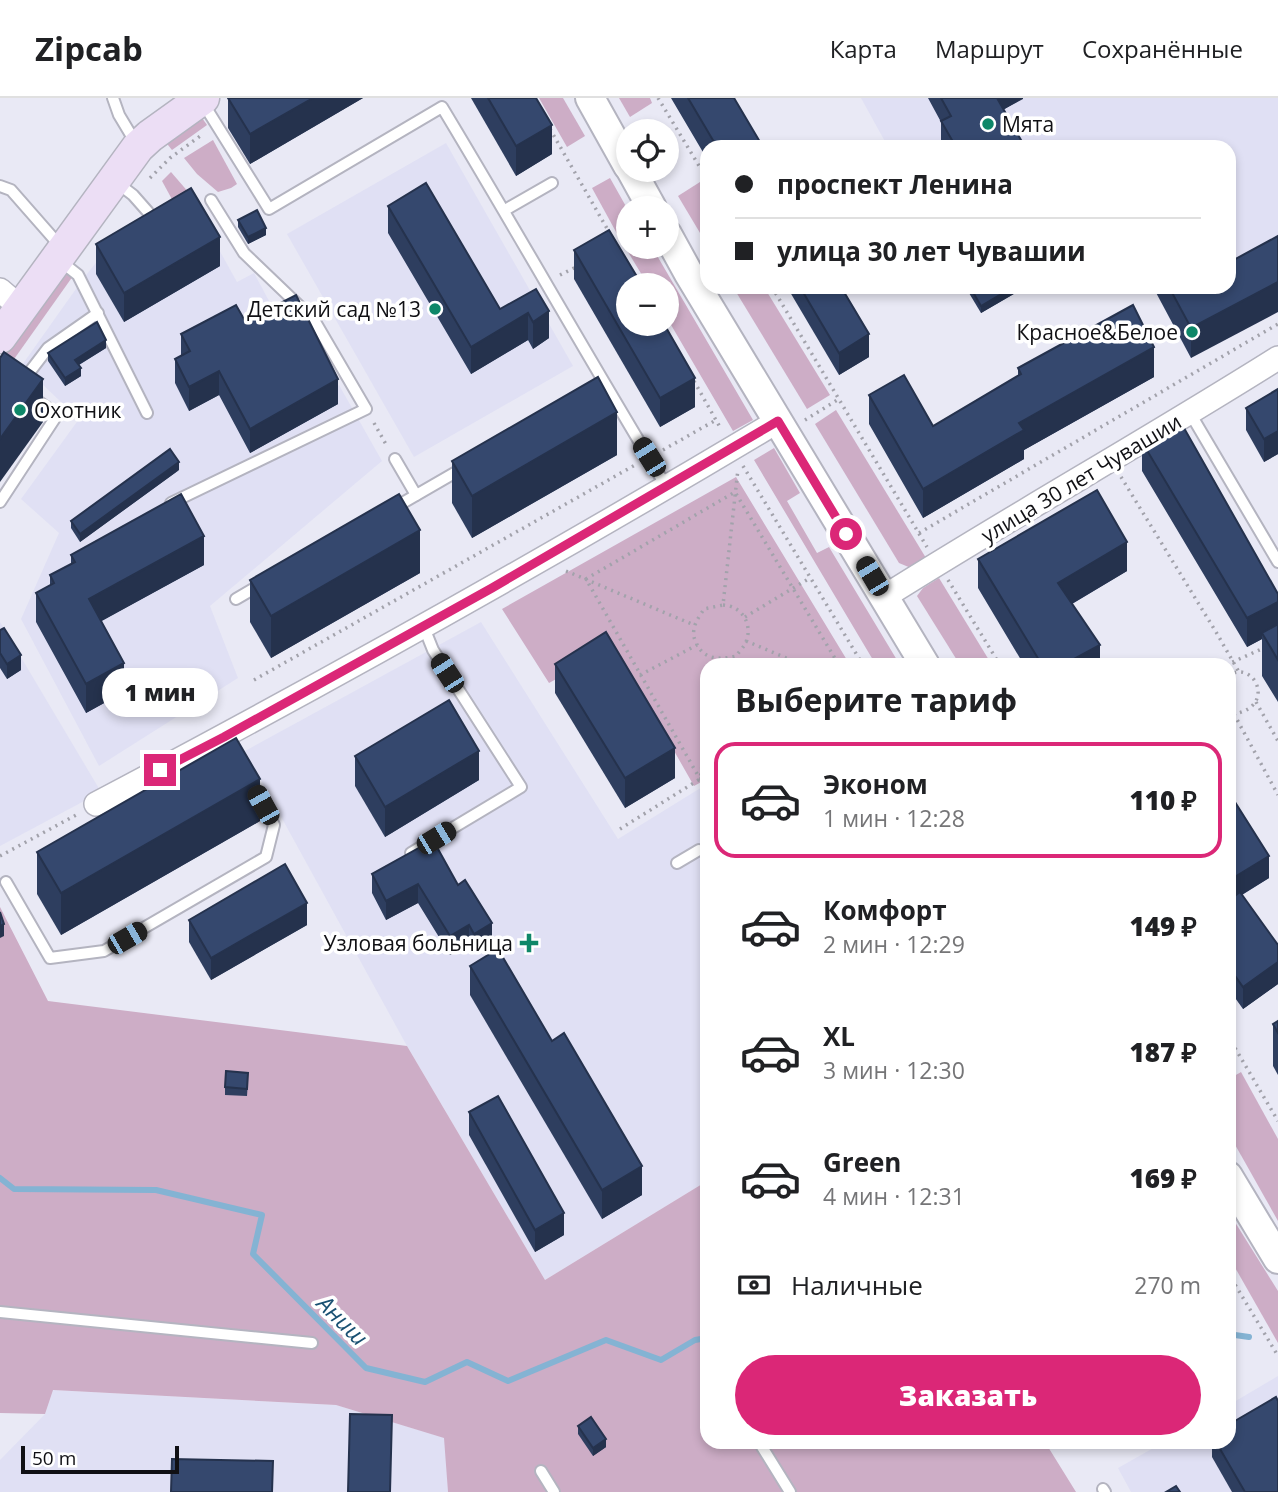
<!DOCTYPE html>
<html lang="ru">
<head>
<meta charset="utf-8">
<style>
  :root { --surface:#fff; --page:#f2f2f2; --text:#202124; --muted:#757577; --line:#e0e0e0; --accent:#db2777 }
  body { margin:0; font-family:"Open Sans",sans-serif; background:var(--page); color:var(--text); height:100vh; display:flex; flex-direction:column; font-size:26px; white-space:nowrap }
  * { box-sizing:border-box; margin:0 }
  p { font-size:23px; color:var(--muted) }
  .icon { flex:none; width:38px; height:38px; fill:none; stroke:currentColor; stroke-width:2; stroke-linecap:round; stroke-linejoin:round }
  .map { position:relative; flex:1; overflow:hidden }
  .drawer { position:absolute; left:700px; top:560px; width:536px; height:791px; display:flex; flex-direction:column; background:var(--surface); border-radius:21px; box-shadow:0 4px 10px #0003 }
  .drawer>* { flex:none }
  .top-card { position:absolute; left:700px; top:42px; width:536px; height:154px; border-radius:21px; box-shadow:0 4px 10px #0003; display:grid; align-content:center; height:154px; padding:0 35px; background:var(--surface) }
  .controls { position:absolute; left:616px; top:21px; display:grid; gap:14px }
  .controls a { display:grid; place-items:center; width:63px; height:63px; border-radius:50%; background:var(--surface); box-shadow:0 4px 10px #0003; font-size:35px }
  .scale { position:absolute; left:21px; bottom:18px; width:158px; box-sizing:border-box; padding-left:7px; border:4px solid #101014; border-top:0; font-size:19px; line-height:24px; white-space:nowrap; color:#101014; -webkit-text-stroke:5px #fff; paint-order:stroke }
  .end { position:absolute; width:32px; height:32px; margin:-16px; border:9px solid #db2777; background:#fff; box-shadow:0 0 0 4px #fff }
  .from { border-radius:50% }
  .bubble { position:absolute; height:49px; border-radius:24px; background:var(--surface); box-shadow:0 4px 10px #0003; font-size:23px; font-weight:800; line-height:49px; text-align:center }
  .car { position:absolute; width:21px; height:42px; margin:-21px -10px; border-radius:9px; box-shadow:0 0 5px 2px #0007; background:linear-gradient(#222 24%,#8ab4d8 0 40%,#222 0 76%,#8ab4d8 0 86%,#222 0) }
  .top-card b { display:flex; align-items:center; gap:24px; height:66px; font-size:26px }
  .top-card b+b { border-top:2px solid var(--line) }
  .top-card i { width:18px; height:18px; background:var(--text) }
  ul { padding:0; list-style:none }
  li { display:flex; align-items:center; gap:21px; height:116px; margin:0 14px 10px; padding:0 21px; border:4px solid transparent; border-radius:21px }
  li div { flex:1 }
  li b { display:block; font-size:26px }
  li em { font-style:normal; font-weight:800 }
  li.selected { border-color:var(--accent) }
  li>.icon { width:63px; height:63px; stroke-width:1.5 }
  h2 { padding:0 35px; font-size:32px; line-height:84px }
  .pay { display:flex; align-items:center; gap:18px; height:77px; padding:0 35px; font-size:26px }
  .pay p { margin-inline-start:auto }
  .action { display:flex; gap:14px; margin-top:auto; padding:14px 35px }
  .action a { flex:1; height:80px; border-radius:42px; background:var(--accent); color:#fff; font-size:28px; font-weight:800; line-height:80px; text-align:center }
  header { display:flex; align-items:center; gap:42px; box-sizing:border-box; height:98px; padding:0 35px; background:var(--surface); border-bottom:2px solid var(--line) }
  header strong { font-size:33px }
  nav { display:flex; gap:38px; margin-inline-start:auto; font-size:24px }
  .map>svg:first-child { display:block }
  .built { fill:#e0e0f4 }
  .green { fill:#cdadc6 }
  .lines { fill:none; stroke-linecap:round; stroke-linejoin:round }
  .stream { stroke:#84b3d3; stroke-width:6 }
  .service-casing { stroke:#b4b4c0; stroke-width:14 }
  .minor-casing { stroke:#b4b4c0; stroke-width:26 }
  .tertiary-casing { stroke:#b4b4c0; stroke-width:32 }
  .secondary-casing { stroke:#b4b4c0; stroke-width:35 }
  .path { stroke:#a2a2ab; stroke-width:3.5; stroke-dasharray:2 5; stroke-linecap:butt }
  .service { stroke:#fff; stroke-width:10 }
  .minor { stroke:#fff; stroke-width:23 }
  .tertiary { stroke:#fff; stroke-width:28 }
  .secondary { stroke:#ecdef5; stroke-width:32 }
  .wall { fill:#2e3e5f }
  .shaded-wall { fill:#25324d }
  .building { fill:#35486e; stroke:#25324d; stroke-width:2 }
  .route { stroke:#db2777; stroke-width:9 }
  .poi-dot { fill:#0e8768; stroke:#fff; stroke-width:2.5 }
  .labels { text-anchor:middle; dominant-baseline:central; stroke-width:7; stroke-linejoin:round; paint-order:stroke }
  .poi-label { font-size:21px; fill:#101014; stroke:#fff; text-anchor:end }
  .street-label { font-size:21px; fill:#101014; stroke:#fff }
  .water-label { font-size:23px; font-style:italic; fill:#195072; stroke:#fff }
</style>
</head>
<body>
<header>
<strong>Zipcab</strong>
<nav><a>Карта</a><a>Маршрут</a><a>Сохранённые</a></nav>
</header>
<div class="map">
<svg width="1278" height="1394" viewBox="0 0 1278 1394">
  <rect width="100%" height="100%" fill="#e9e9f5"/>
  <g class="built">
    <polygon points="861,0 1278,0 1278,214 1191,260 1153,189 1228,189 1228,49 888,49"/>
    <polygon points="446,45 573,268 414,359 287,136"/>
    <polygon points="192,103 237,184 254,175 282,227 332,291 339,287 382,363 210,508 238,580 99,668 21,521 59,435 21,401 79,321 22,267 83,181 99,161"/>
    <polygon points="0,524 101,694 0,748"/>
    <polygon points="481,524 618,741 707,686 707,1083 545,1182 407,948 245,653"/>
    <polygon points="1278,1278 1278,1394 1131,1394 1118,1370 1164,1344 1228,1344 1229,1307"/>
    <polygon points="52,1292 336,1307 445,1340 448,1394 0,1394 0,1362 45,1316"/>
  </g>
  <g class="green">
    <polygon points="539,0 563,0 585,38 567,49"/>
    <polygon points="619,0 650,0 652,5 630,19"/>
    <polygon points="200,17 207,27 172,52 164,42"/>
    <polygon points="213,42 237,86 231,90 218,94 197,76 184,60"/>
    <polygon points="171,74 190,96 174,105 162,83"/>
    <polygon points="610,80 628,112 628,139 621,143 592,90"/>
    <polygon points="700,84 707,97 706,145 678,98"/>
    <polygon points="637,149 652,149 753,322 733,333 667,220 667,187 648,187 628,154"/>
    <polygon points="62,174 73,178 12,264 2,252"/>
    <polygon points="733,189 764,189 830,297 807,311"/>
    <polygon points="836,312 926,460 911,470 899,465 815,326"/>
    <polygon points="774,350 800,395 787,403 817,455 829,449 900,567 876,567 754,362"/>
    <polygon points="736,379 850,567 707,567 707,681 694,688 615,549 549,585 502,511"/>
    <polygon points="939,480 992,567 960,567 917,498 923,490"/>
    <polygon points="0,809 48,903 407,948 545,1182 707,1083 707,1344 1045,1344 1076,1394 448,1394 444,1340 336,1307 53,1292 45,1316 0,1315"/>
    <polygon points="1241,974 1278,1041 1278,1123 1229,1036 1229,981"/>
    <polygon points="1228,1113 1278,1193 1278,1245 1229,1159"/>
  </g>
  <g class="lines">
    <g class="stream">
      <polyline points="0,1080 14,1091 156,1092 262,1117 253,1156 366,1270 425,1284 467,1264 508,1283 606,1242 661,1262 695,1242 707,1240"/>
      <polyline points="1228,1236 1249,1239"/>
    </g>
    <g class="service-casing">
      <g id="service">
        <polyline points="113,0 119,17 137,47"/>
        <path d="M 203,5 L 269,111 L 442,9 C 518,135 590,263 666,388"/>
        <polyline points="116,84 133,97 148,114"/>
        <polyline points="0,88 11,92 61,149"/>
        <polyline points="505,112 552,85"/>
        <polyline points="59,162 78,177 147,315"/>
        <polyline points="22,284 48,250 98,215"/>
        <polyline points="1190,315 1278,464"/>
        <polyline points="395,361 416,397"/>
        <polyline points="0,404 57,317 32,299"/>
        <polyline points="171,405 366,311 314,222 244,155 211,102"/>
        <polyline points="392,411 463,370"/>
        <polyline points="236,501 260,487"/>
        <polyline points="411,755 521,689 433,552 423,527"/>
        <polyline points="677,765 699,752"/>
        <polyline points="6,784 50,860 104,853 266,759 274,727 254,691"/>
        <polyline points="0,1214 312,1245"/>
        <polyline points="759,1344 790,1394"/>
        <polyline points="541,1373 554,1394"/>
        <polyline points="1103,1391 1105,1394"/>
      </g>
    </g>
    <g class="minor-casing">
      <g id="minor">
        <polyline points="0,192 21,210"/>
        <path d="M 884,499 C 1014,417 1148,342 1278,260"/>
        <path d="M 96,706 C 327,584 554,457 778,323"/>
      </g>
    </g>
    <g class="tertiary-casing">
      <g id="tertiary">
        <polyline points="590,0 628,68"/>
        <polyline points="631,72 652,110"/>
        <polyline points="667,136 689,176 925,567"/>
        <polyline points="1228,1078 1278,1161"/>
      </g>
    </g>
    <g class="secondary-casing">
      <polyline id="secondary" points="0,239 138,49 150,38 203,0"/>
    </g>
    <g class="path">
      <polyline points="658,0 707,81"/>
      <polyline points="550,31 609,134"/>
      <polyline points="150,80 170,60 203,36"/>
      <polyline points="560,177 578,168"/>
      <polyline points="772,189 927,449"/>
      <polyline points="694,283 721,331"/>
      <polyline points="805,322 839,301"/>
      <polyline points="374,325 387,348"/>
      <polyline points="663,352 716,322"/>
      <polyline points="743,368 863,567"/>
      <polyline points="1121,379 1216,534 1239,574"/>
      <polyline points="919,435 1278,226"/>
      <polyline points="566,473 694,527"/>
      <polyline points="948,482 1000,567"/>
      <path d="M 723,507 C 742,508 753,526 746,544 C 744,549 739,554 736,558 C 719,562 703,562 696,544 C 693,539 693,533 695,527 C 697,521 701,516 704,511 L 723,507 L 738,371"/>
      <polyline points="745,519 810,480"/>
      <polyline points="746,543 803,567"/>
      <polyline points="1226,567 1266,549"/>
      <polyline points="640,577 697,547"/>
      <path d="M 1228,578 C 1253,560 1278,608 1234,616 L 1228,613"/>
      <polyline points="254,582 635,367"/>
      <polyline points="1256,604 1278,643"/>
      <polyline points="1234,616 1278,697"/>
      <polyline points="707,677 700,681 586,481 735,394 839,567"/>
      <polyline points="620,731 700,681 707,632"/>
      <polyline points="0,758 78,716"/>
      <polyline points="1228,938 1278,1023"/>
      <polyline points="1228,1175 1278,1258"/>
    </g>
    <use href="#service" class="service"/>
    <use href="#minor" class="minor"/>
    <use href="#tertiary" class="tertiary"/>
    <use href="#secondary" class="secondary"/>
  </g>
  <g class="wall">
    <polygon points="228,0 363,0 250,66 228,30"/>
    <polygon points="471,0 536,0 552,56 516,78"/>
    <polygon points="671,0 734,0 763,49 707,49 707,61"/>
    <polygon points="928,0 1023,0 1003,12 1025,49 943,49 941,47 941,24"/>
    <polygon points="388,108 500,211 536,191 549,240 533,251 528,242 471,276 388,135"/>
    <polygon points="238,122 266,137 248,146 238,129"/>
    <polygon points="96,146 220,168 124,224 96,176"/>
    <polygon points="574,152 695,309 660,329 574,181"/>
    <polygon points="787,189 841,189 869,259 839,277"/>
    <polygon points="969,189 1026,189 981,215 969,195"/>
    <polygon points="1153,189 1228,189 1191,260"/>
    <polygon points="245,223 338,306 250,355 219,297 189,313 175,285 175,261 181,258 181,236"/>
    <polygon points="106,250 79,267 81,278 65,288 48,263 48,255"/>
    <polygon points="1018,270 1154,279 1024,352 1024,361 923,420 869,326 869,297 933,328 1018,278"/>
    <polygon points="1278,291 1278,356 1264,364 1246,332 1246,310"/>
    <polygon points="1142,344 1278,496 1278,604 1262,578 1262,541 1247,549 1142,373"/>
    <polygon points="617,357 472,440 452,405 452,363"/>
    <polygon points="179,372 80,444 71,430 71,423"/>
    <polygon points="71,457 204,467 101,523 124,594 86,615 36,524 36,495 50,487 50,477 71,466"/>
    <polygon points="978,461 1127,473 1072,506 1100,567 1024,567 978,490"/>
    <polygon points="420,475 271,560 250,524 250,482"/>
    <polygon points="0,532 21,572 7,581 0,570"/>
    <polygon points="555,566 675,680 625,710 555,595"/>
    <polygon points="355,658 479,682 385,739 355,688"/>
    <polygon points="1228,693 1269,780 1242,797 1278,847 1278,886 1243,911 1228,890"/>
    <polygon points="260,723 61,837 37,796 37,754"/>
    <polygon points="372,776 458,787 492,844 474,855 469,846 450,857 418,805 386,822 372,795"/>
    <polygon points="189,822 307,827 211,882 189,844"/>
    <polygon points="470,868 642,1097 602,1121 470,897"/>
    <polygon points="1278,923 1278,977 1273,968 1273,926"/>
    <polygon points="248,982 247,998 225,997 225,989"/>
    <polygon points="469,1014 564,1137 535,1154 469,1037"/>
    <polygon points="578,1328 606,1349 593,1358 578,1336"/>
    <polygon points="1212,1344 1228,1344 1278,1394 1232,1394 1212,1359"/>
  </g>
  <g class="shaded-wall">
    <polygon points="313,0 363,0 250,66 250,36"/>
    <polygon points="993,0 1023,0 1023,1 993,17"/>
    <polygon points="552,27 552,56 516,78 516,48"/>
    <polygon points="266,130 266,137 248,146 248,139"/>
    <polygon points="220,139 220,168 124,224 124,195"/>
    <polygon points="1278,184 1278,214 1191,260 1191,230"/>
    <polygon points="1013,189 1026,189 981,215 981,208"/>
    <polygon points="549,213 549,240 533,251 533,224"/>
    <polygon points="528,215 528,242 471,276 471,249"/>
    <polygon points="869,236 869,259 839,277 839,255"/>
    <polygon points="106,242 106,250 75,269 75,262"/>
    <polygon points="1154,249 1154,279 1024,352 1024,361 923,420 923,391 1019,325"/>
    <polygon points="81,270 81,278 65,288 65,280"/>
    <polygon points="219,273 219,297 189,313 189,289"/>
    <polygon points="695,280 695,309 660,329 660,300"/>
    <polygon points="43,281 43,324 0,384 0,341"/>
    <polygon points="338,281 338,306 250,355 250,331"/>
    <polygon points="617,314 617,357 472,440 472,398"/>
    <polygon points="1278,333 1278,356 1264,364 1264,341"/>
    <polygon points="179,364 179,372 80,444 80,436"/>
    <polygon points="420,432 420,475 271,560 271,518"/>
    <polygon points="204,438 204,467 89,530 89,501"/>
    <polygon points="1127,444 1127,473 1058,514 1058,485"/>
    <polygon points="1278,504 1278,533 1262,535 1262,541 1247,549 1247,520"/>
    <polygon points="1100,547 1100,567 1063,567"/>
    <polygon points="21,557 21,572 7,581 7,566"/>
    <polygon points="124,565 124,594 86,615 86,586"/>
    <polygon points="675,650 675,680 625,710 625,680"/>
    <polygon points="479,653 479,682 385,739 385,709"/>
    <polygon points="260,681 260,723 61,837 61,795"/>
    <polygon points="1269,758 1269,780 1228,805 1228,783"/>
    <polygon points="418,786 418,805 386,822 386,803"/>
    <polygon points="307,805 307,827 211,882 211,860"/>
    <polygon points="492,825 492,844 474,855 474,836"/>
    <polygon points="4,826 4,838 0,840 0,828"/>
    <polygon points="469,827 469,846 450,857 450,838"/>
    <polygon points="1278,864 1278,886 1243,911 1243,889"/>
    <polygon points="642,1068 642,1097 602,1121 602,1092"/>
    <polygon points="564,1115 564,1137 535,1154 535,1132"/>
    <polygon points="606,1341 606,1349 593,1358 593,1350"/>
  </g>
  <g class="building">
    <polygon points="228,0 313,0 250,36"/>
    <polygon points="488,0 536,0 552,27 516,48"/>
    <polygon points="688,0 734,0 763,49 717,49"/>
    <polygon points="941,0 997,0 1025,49 956,49 941,23 951,18"/>
    <polygon points="426,85 500,211 536,191 549,213 533,224 528,215 471,249 388,108"/>
    <polygon points="191,90 220,139 124,195 96,146"/>
    <polygon points="257,112 266,130 248,139 238,122"/>
    <polygon points="609,132 642,187 628,187 628,226 664,226 695,280 660,300 574,152"/>
    <polygon points="1278,138 1278,184 1191,230 1169,189 1228,189 1228,165"/>
    <polygon points="800,189 841,189 869,236 839,255"/>
    <polygon points="970,189 1013,189 981,208"/>
    <polygon points="296,197 338,281 250,331 219,273 189,289 175,261 190,253 181,236 236,207 245,223"/>
    <polygon points="1133,207 1154,249 1019,325 1024,332 923,391 869,297 904,277 933,328 1021,276 1018,270"/>
    <polygon points="97,224 106,242 75,262 81,270 65,280 48,255"/>
    <polygon points="4,254 43,281 0,341 0,260"/>
    <polygon points="598,279 617,314 472,398 452,363"/>
    <polygon points="1278,291 1278,333 1264,341 1246,310"/>
    <polygon points="1180,323 1278,496 1278,504 1247,520 1142,344"/>
    <polygon points="170,351 179,364 80,436 71,423"/>
    <polygon points="1097,392 1127,444 1058,485 1100,547 1063,567 1042,567 978,461"/>
    <polygon points="181,396 204,438 89,501 124,565 86,586 36,495 54,485 50,477 75,464 71,457"/>
    <polygon points="399,396 420,432 271,518 250,482"/>
    <polygon points="1278,526 1278,562 1262,535"/>
    <polygon points="4,530 21,557 7,566 0,555 0,532"/>
    <polygon points="606,534 675,650 625,680 555,566"/>
    <polygon points="449,602 479,653 385,709 355,658"/>
    <polygon points="236,640 260,681 61,795 37,754"/>
    <polygon points="1228,693 1269,758 1228,783"/>
    <polygon points="433,742 458,787 465,782 492,825 474,836 469,827 450,838 418,786 386,803 372,776"/>
    <polygon points="285,766 307,805 211,860 189,822"/>
    <polygon points="1240,794 1278,847 1278,864 1243,889 1228,868 1228,803"/>
    <polygon points="0,814 4,826 0,828"/>
    <polygon points="498,851 552,943 564,935 642,1068 602,1092 470,868"/>
    <polygon points="1278,923 1278,935 1273,926"/>
    <polygon points="226,973 248,975 247,991 225,989"/>
    <polygon points="498,998 564,1115 535,1132 469,1014"/>
    <polygon points="1276,1299 1278,1303 1278,1394 1245,1394 1216,1344 1228,1344 1228,1327"/>
    <polygon points="350,1316 392,1317 390,1394 348,1394"/>
    <polygon points="591,1319 606,1341 593,1350 578,1328"/>
    <polygon points="172,1361 273,1363 272,1394 171,1394"/>
    <polygon points="1176,1388 1180,1394 1166,1394"/>
  </g>
  <g class="lines">
    <polyline class="route" points="160,672 224,639 492,490 778,323 846,436"/>
  </g>
  <g class="poi-dot">
    <circle cx="988" cy="26" r="7"/>
    <circle cx="435" cy="211" r="7"/>
    <circle cx="1192" cy="234" r="7"/>
    <circle cx="20" cy="312" r="7"/>
    <path d="M525.5 834.5h7v7h7v7h-7v7h-7v-7h-7v-7h7z"/>
  </g>
  <g class="labels">
    <g class="poi-label">
      <text x="1002" y="26" text-anchor="start">Мята</text>
      <text x="421" y="211">Детский сад №13</text>
      <text x="1178" y="234">Красное&amp;Белое</text>
      <text x="34" y="312" text-anchor="start">Охотник</text>
      <text x="513" y="845">Узловая больница</text>
    </g>
    <g class="street-label">
      <text transform="translate(1081 380) rotate(-31)">улица 30 лет Чувашии</text>
    </g>
    <g class="water-label">
      <text transform="translate(343 1222) rotate(45)">Аниш</text>
    </g>
  </g>
</svg>
<div class="controls">
<a><svg class="icon" aria-label="locate" viewBox="0 0 24 24"><circle cx="12" cy="12" r="6"/><path d="M12 2v4M12 18v4M2 12h4M18 12h4"/></svg></a>
<a>+</a>
<a>−</a>
</div>
<div class="scale">50 m</div>
<i class="end from" style="left:846px;top:436px"></i>
<i class="end" style="left:160px;top:672px"></i>
<div class="bubble" style="left:102px;top:570px;width:116px">1 мин</div>
<i class="car" style="left:649px;top:359px;rotate:328deg"></i>
<i class="car" style="left:872px;top:478px;rotate:329deg"></i>
<i class="car" style="left:447px;top:575px;rotate:327deg"></i>
<i class="car" style="left:263px;top:707px;rotate:331deg"></i>
<i class="car" style="left:436px;top:740px;rotate:59deg"></i>
<i class="car" style="left:127px;top:840px;rotate:60deg"></i>
<div class="top-card">
<b><i class="from"></i>проспект Ленина</b>
<b><i></i>улица 30 лет Чувашии</b>
</div>
<section class="drawer">
<h2>Выберите тариф</h2>
<ul>
<li class="selected"><svg class="icon" aria-label="car" viewBox="0 0 24 24"><path d="M5 17H2v-5l4-1 3-4h7l3 4 3 1v5h-3M9 17h6M6 11h13"/><circle cx="7" cy="17" r="2"/><circle cx="17" cy="17" r="2"/></svg><div><b>Эконом</b><p>1 мин · 12:28</p></div><em>110 ₽</em></li>
<li><svg class="icon" aria-label="car" viewBox="0 0 24 24"><path d="M5 17H2v-5l4-1 3-4h7l3 4 3 1v5h-3M9 17h6M6 11h13"/><circle cx="7" cy="17" r="2"/><circle cx="17" cy="17" r="2"/></svg><div><b>Комфорт</b><p>2 мин · 12:29</p></div><em>149 ₽</em></li>
<li><svg class="icon" aria-label="car" viewBox="0 0 24 24"><path d="M5 17H2v-5l4-1 3-4h7l3 4 3 1v5h-3M9 17h6M6 11h13"/><circle cx="7" cy="17" r="2"/><circle cx="17" cy="17" r="2"/></svg><div><b>XL</b><p>3 мин · 12:30</p></div><em>187 ₽</em></li>
<li><svg class="icon" aria-label="car" viewBox="0 0 24 24"><path d="M5 17H2v-5l4-1 3-4h7l3 4 3 1v5h-3M9 17h6M6 11h13"/><circle cx="7" cy="17" r="2"/><circle cx="17" cy="17" r="2"/></svg><div><b>Green</b><p>4 мин · 12:31</p></div><em>169 ₽</em></li>
</ul>
<div class="pay"><svg class="icon" aria-label="cash" viewBox="0 0 24 24"><path d="M3 7h18v10H3z"/><circle cx="12" cy="12" r="2"/></svg>Наличные<p>270 m</p></div>
<div class="action"><a>Заказать</a></div>
</section>
</div>
</body>
</html>
